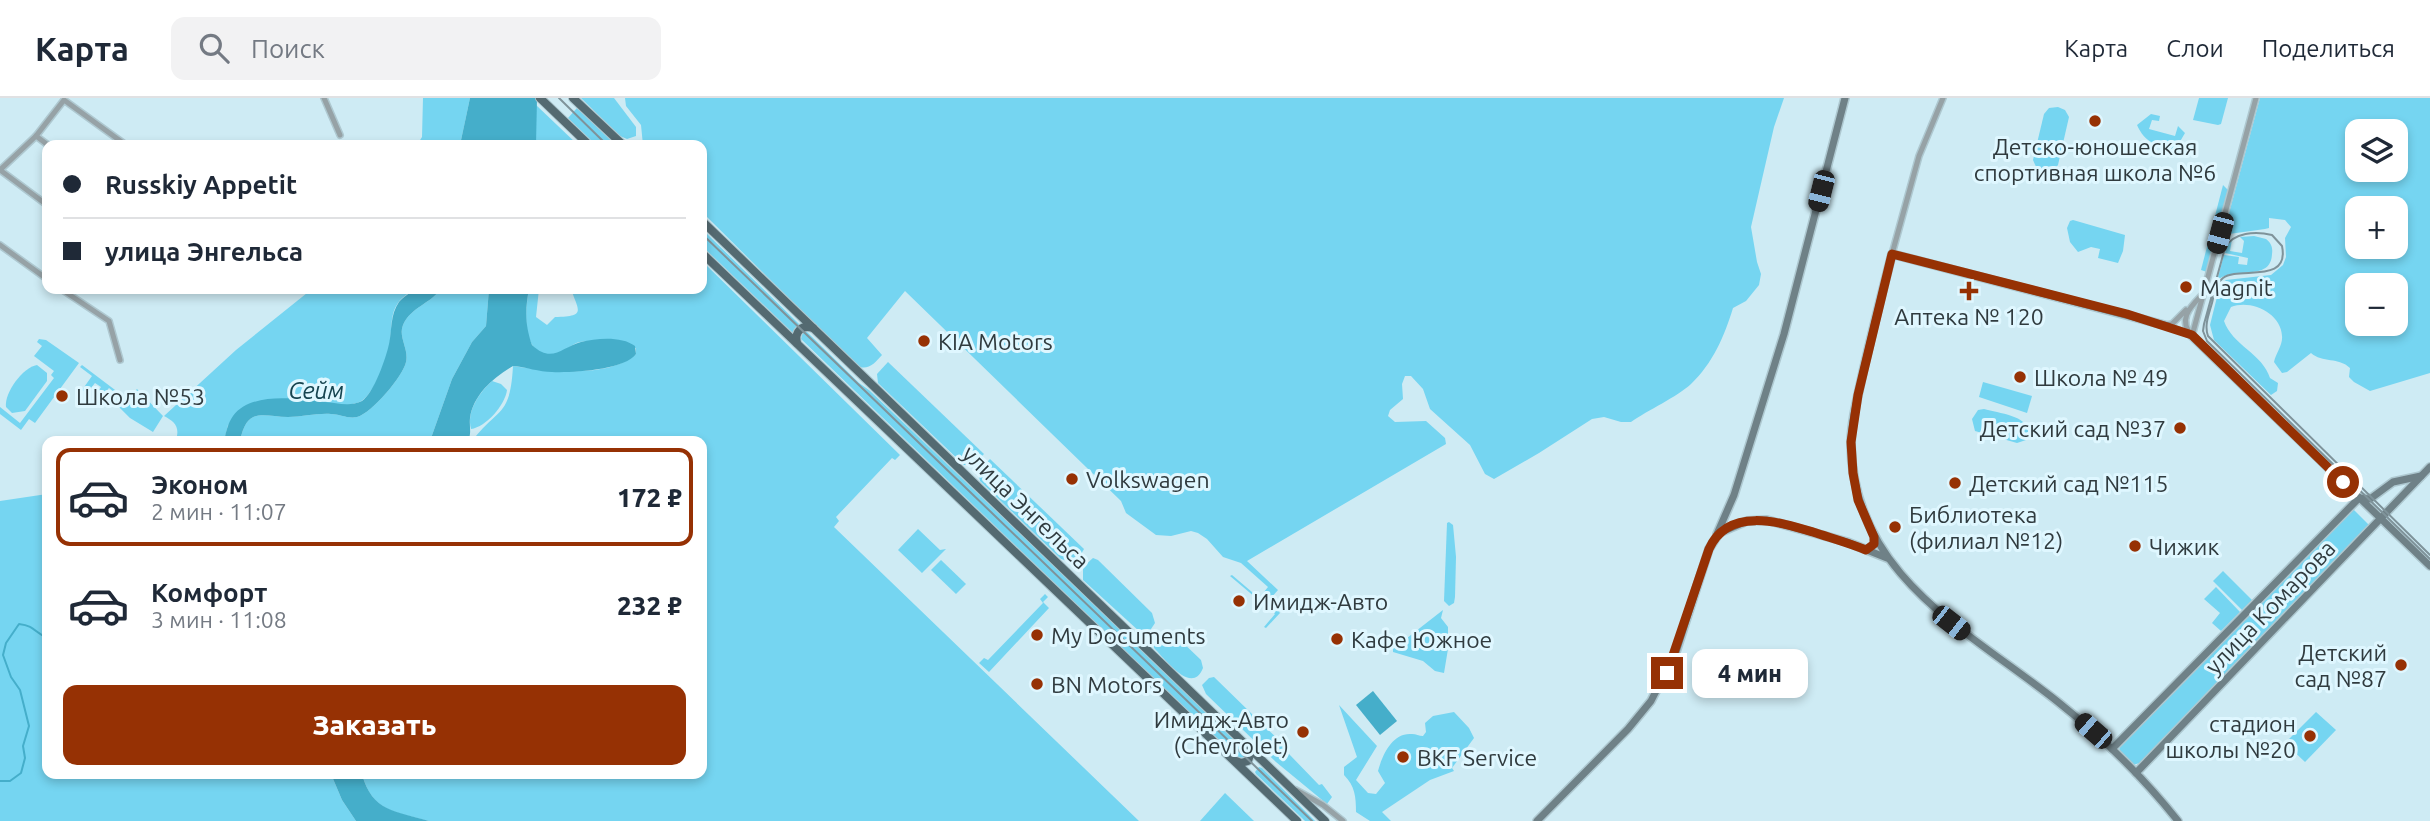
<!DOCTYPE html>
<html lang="ru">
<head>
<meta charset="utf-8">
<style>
  :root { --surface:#fff; --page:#f2f2f3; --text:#1f2937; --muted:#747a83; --line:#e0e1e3; --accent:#963104 }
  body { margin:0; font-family:Ubuntu,sans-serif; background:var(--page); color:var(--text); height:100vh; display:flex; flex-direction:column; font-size:26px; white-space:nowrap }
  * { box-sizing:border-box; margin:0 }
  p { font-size:23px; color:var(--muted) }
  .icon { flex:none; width:38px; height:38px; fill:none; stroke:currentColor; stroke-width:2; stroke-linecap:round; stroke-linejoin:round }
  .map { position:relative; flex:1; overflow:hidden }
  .sheet { position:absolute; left:42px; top:338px; width:665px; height:343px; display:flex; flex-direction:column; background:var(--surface); border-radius:14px; box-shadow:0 4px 10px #0003 }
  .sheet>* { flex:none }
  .guide { position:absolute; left:42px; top:42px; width:665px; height:154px; border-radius:14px; box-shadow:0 4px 10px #0003; display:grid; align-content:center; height:154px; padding:0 21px; background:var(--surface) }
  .controls { position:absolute; left:2345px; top:21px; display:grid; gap:14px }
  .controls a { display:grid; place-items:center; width:63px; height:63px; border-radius:14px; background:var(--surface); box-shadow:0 4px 10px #0003; font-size:35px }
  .end { position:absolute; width:32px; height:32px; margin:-16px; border:9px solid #963104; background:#fff; box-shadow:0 0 0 4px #fff }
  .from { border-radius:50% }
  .bubble { position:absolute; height:49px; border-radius:14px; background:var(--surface); box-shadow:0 4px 10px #0003; font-size:23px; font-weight:800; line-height:49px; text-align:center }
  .car { position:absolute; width:21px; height:42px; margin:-21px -10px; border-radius:9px; box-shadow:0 0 5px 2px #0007; background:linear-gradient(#222 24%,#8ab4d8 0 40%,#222 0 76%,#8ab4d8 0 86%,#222 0) }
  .guide b { display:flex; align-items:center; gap:24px; height:66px; font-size:26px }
  .guide b+b { border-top:2px solid var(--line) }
  .guide i { width:18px; height:18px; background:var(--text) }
  ul { padding:12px 0 0; list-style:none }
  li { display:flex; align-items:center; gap:21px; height:98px; margin:0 14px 10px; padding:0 7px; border:4px solid transparent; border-radius:14px }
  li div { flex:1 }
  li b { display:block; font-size:26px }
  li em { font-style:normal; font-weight:800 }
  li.active { border-color:var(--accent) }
  li>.icon { width:63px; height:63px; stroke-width:1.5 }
  .primary-button { display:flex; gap:14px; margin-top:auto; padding:14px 21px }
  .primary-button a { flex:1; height:80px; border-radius:14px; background:var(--accent); color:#fff; font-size:28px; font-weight:800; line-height:80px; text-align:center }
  header { display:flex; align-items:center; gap:42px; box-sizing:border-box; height:98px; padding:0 35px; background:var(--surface); border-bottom:2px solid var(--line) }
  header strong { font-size:33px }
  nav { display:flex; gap:38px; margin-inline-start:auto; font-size:24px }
  .search { width:490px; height:63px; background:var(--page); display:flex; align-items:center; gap:18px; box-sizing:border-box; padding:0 24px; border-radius:14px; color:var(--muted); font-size:26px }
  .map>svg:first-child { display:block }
  .green { fill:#75d5f1; fill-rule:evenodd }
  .water { fill:#45aeca }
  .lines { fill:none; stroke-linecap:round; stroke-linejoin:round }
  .stream { stroke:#45aeca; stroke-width:2 }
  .street-casing { stroke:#aec8d0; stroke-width:8 }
  .secondary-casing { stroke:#aec8d0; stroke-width:10 }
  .primary-casing { stroke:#aec8d0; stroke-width:10 }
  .street { stroke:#96a2a6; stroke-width:5 }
  .secondary { stroke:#6f8187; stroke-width:7 }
  .primary { stroke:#546a71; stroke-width:8 }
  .tram { stroke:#7f939a; stroke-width:2 }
  .route { stroke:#963104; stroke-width:9 }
  .poi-dot { fill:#963104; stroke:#dff7ff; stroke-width:2.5 }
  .labels { text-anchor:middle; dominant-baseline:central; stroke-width:6; stroke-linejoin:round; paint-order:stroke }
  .poi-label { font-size:23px; fill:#303b3f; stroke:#dff7ff; text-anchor:start }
  .street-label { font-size:23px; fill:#303b3f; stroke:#dff7ff }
  .water-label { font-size:24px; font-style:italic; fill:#164450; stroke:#dff7ff }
</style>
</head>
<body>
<header>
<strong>Карта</strong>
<div class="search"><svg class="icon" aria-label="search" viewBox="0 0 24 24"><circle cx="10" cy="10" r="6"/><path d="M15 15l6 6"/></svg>Поиск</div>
<nav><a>Карта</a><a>Слои</a><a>Поделиться</a></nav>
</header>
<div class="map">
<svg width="2430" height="723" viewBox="0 0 2430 723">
  <rect width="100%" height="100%" fill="#ceebf4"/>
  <g class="green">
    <polygon points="423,0 470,0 460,47 417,47 422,39"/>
    <polygon points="581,0 614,0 636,29 636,38 627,41 620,38"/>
    <path d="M 625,0 L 1784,0 L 1774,29 L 1751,129 L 1757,164 L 1761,176 L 1759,187 L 1746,203 L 1733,210 C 1724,239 1713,265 1691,286 C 1677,299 1648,312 1631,324 L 1621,324 L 1604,319 L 1592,321 L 1539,355 L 1494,381 L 1485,376 L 1470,347 L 1430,311 L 1423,291 L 1411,278 L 1405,278 L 1402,286 L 1403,301 L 1390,312 L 1388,318 L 1395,324 L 1426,323 L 1445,340 L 1446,346 L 1247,463 L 1278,492 L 1269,502 L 1280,515 L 1266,530 L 1264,529 L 1275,516 L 1230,478 L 1232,477 L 1259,500 L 1268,489 L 1241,465 L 1223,459 L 1207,441 L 1198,435 L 1191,433 L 1171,438 L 1156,437 L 1126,415 L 1121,403 L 905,193 L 867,240 L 882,257 C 875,265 868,273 857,268 L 702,114 L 702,47 L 643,47 L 641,27 L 626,8 Z"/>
    <polygon points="2199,0 2228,0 2221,26 2218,27 2193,22"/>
    <path d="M 2260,0 L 2430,0 L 2430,275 L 2370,293 L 2354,284 L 2349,279 L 2350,270 C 2339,259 2322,265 2311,255 L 2287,274 L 2282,275 L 2274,264 C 2276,255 2283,247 2282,238 C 2281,215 2251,201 2231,209 L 2224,223 C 2232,247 2263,256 2270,280 L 2278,285 L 2277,293 L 2271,297 L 2214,242 L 2210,227 L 2220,187 L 2226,182 L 2271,177 L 2283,167 L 2286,159 L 2285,140 L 2291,129 L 2285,122 L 2269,120 L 2269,130 L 2265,131 L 2229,136 L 2225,130 ZM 2396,33 L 2396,72 L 2357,72 L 2357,33 ZM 2357,110 L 2396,110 L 2396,149 L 2357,149 ZM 2396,187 L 2396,226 L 2357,226 L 2357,187 Z"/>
    <polygon points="536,7 578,47 536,47"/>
    <polygon points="2058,9 2065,12 2069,19 2058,67 2054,72 2046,75 2037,71 2033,62 2044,16 2049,10"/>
    <polygon points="577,10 616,47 596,47 568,20"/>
    <path d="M 2151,16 L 2160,18 L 2159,23 L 2152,22 L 2149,31 L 2175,38 L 2178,28 L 2185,35 L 2175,52 C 2157,48 2145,45 2137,27 Z"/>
    <polygon points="2223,87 2228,92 2207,174 2201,172"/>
    <polygon points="2073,122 2125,137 2123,153 2118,165 2098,160 2100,151 2091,149 2078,154 2070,144 2067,130 2070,123"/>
    <polygon points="702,131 800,227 795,230 793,235 702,148"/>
    <path d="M 2240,139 L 2254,138 L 2266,141 C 2271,145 2273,149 2272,156 C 2271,185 2232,167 2217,183 L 2224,157 L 2239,159 L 2238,166 L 2247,167 L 2248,160 L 2225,155 L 2228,144 L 2232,141 L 2230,153 L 2242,155 L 2244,143 Z"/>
    <path d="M 702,163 L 900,357 L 895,362 L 892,360 L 836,419 L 839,423 L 834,429 L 1139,723 L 429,723 C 396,714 372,714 362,676 L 702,676 L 702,343 L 472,343 C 499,308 510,320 513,268 C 548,273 608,281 636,256 L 636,250 C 620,248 595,242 580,244 C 572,245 564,255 555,256 C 520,261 525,212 529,191 L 539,191 L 536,219 L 547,227 L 555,219 C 586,218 579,214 571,191 L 702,191 Z"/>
    <path d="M 312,191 L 415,191 C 409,195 402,199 398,205 C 390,216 392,230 390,243 C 388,260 378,286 366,299 C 361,305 353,306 346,307 L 280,302 L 228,327 L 224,343 L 190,343 L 177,338 C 179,327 173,323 164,318 L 236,252 Z"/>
    <path d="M 441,191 L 489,191 L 486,228 L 472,244 L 452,281 L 430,343 L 240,343 C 247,309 262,318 288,319 C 302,319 317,315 331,316 C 339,316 348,321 357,319 C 372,315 403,278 406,264 C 409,251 398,239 403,227 C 410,210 431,205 441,191 Z"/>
    <polygon points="803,234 807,234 859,285 869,292 1128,538 1245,653 1246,659 1239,660 1180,606 801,241"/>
    <polygon points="39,241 46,242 79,265 35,325 29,321 21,332 0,316 0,309 20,325 54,280 51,277 54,273 34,258 42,248 37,244"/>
    <polygon points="888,264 984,356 973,367 964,367 878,285 877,276"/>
    <path d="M 37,267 L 47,275 L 47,283 L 25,313 L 12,315 L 6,309 C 4,295 23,269 37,267 Z"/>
    <polygon points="82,267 127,301 137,291 163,318 153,334 130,320 118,308 123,301 109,290 98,303 94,300 101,289 95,285 87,295 82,292 92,278 80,269"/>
    <path d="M 492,283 L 501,286 L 507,292 C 505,307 486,329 471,331 C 466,313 480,294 492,283 Z"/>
    <polygon points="1983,284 2032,298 2027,315 1979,299"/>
    <path d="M 1984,311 C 2001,316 2037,318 2026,342 L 2017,345 L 1975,333 L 1972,321 L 1978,312 Z"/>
    <polygon points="990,361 1084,451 1077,463 1071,464 1061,461 980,383 978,373"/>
    <polygon points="47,396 47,676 331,676 342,702 356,723 0,723 0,403"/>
    <polygon points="2351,409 2371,429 2146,663 2133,667 2120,656 2119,647"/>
    <polygon points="1449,424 1453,427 1456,459 1455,499 1454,505 1449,508 1444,503 1447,425"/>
    <polygon points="918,431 940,452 946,451 922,475 898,452"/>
    <polygon points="1093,460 1098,462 1152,515 1155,525 1149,534 1140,534 1083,482 1083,469"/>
    <polygon points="941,462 966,486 956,496 931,472"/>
    <polygon points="2223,473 2252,502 2242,512 2213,483"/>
    <polygon points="2216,489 2240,514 2221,533 2212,525 2220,515 2204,501"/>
    <polygon points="1045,496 1048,499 1043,504 1049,510 989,574 979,565 984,560 988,562 1043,505 1040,501"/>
    <polygon points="1443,512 1441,520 1448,529 1448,551 1444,575 1435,573 1423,563 1393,554 1393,551"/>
    <path d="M 1161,538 L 1178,540 L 1201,562 L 1203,570 C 1192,598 1165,561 1154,550 L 1153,543 Z"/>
    <polygon points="1214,579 1287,650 1289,656 1319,687 1322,686 1332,699 1327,706 1276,664 1206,596 1202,587 1209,580"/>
    <path d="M 1339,607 L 1377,648 L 1356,682 L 1368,695 L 1376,696 L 1385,685 L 1378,673 C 1382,658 1392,634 1412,636 C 1416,636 1419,638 1423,638 L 1426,634 L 1425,625 L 1433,618 L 1454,614 L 1469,630 L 1474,640 L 1452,670 L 1454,673 L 1430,682 L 1382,714 L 1391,723 L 1370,723 L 1356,714 C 1356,699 1355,688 1344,677 L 1344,669 L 1357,659 Z"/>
    <polygon points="2316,614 2336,632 2305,664 2285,645"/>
    <polygon points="1259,669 1262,670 1315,723 1305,723 1256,676 1255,674"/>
    <polygon points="1225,695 1254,723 1200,723"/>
  </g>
  <g class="water">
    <polygon points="470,0 537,0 536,47 460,47"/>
    <path d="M 415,191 L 441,191 C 431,205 410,210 403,227 C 398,239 409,251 406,264 C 403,278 372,315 357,319 C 348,321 339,316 331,316 C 317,315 302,319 288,319 C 262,318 247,309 240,343 L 224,343 C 226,334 228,325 233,318 C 251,293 299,301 325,304 C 337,305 350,309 362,303 C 374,295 386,260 389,246 C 392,232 390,217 399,204 C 403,199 410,195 415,191 Z"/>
    <path d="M 489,191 L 529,191 C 525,212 525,227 532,247 C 552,266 562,249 581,244 C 597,240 622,238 635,248 L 636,256 C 625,272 571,275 552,274 C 539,274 526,269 513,268 C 494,279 473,297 470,320 C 469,329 472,334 468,343 L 430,343 L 452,281 L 472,244 L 486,228 Z"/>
    <polygon points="1373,593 1397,623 1380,637 1356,607"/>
    <path d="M 331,676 L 362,676 C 372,714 396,713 429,723 L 356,723 L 342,702 Z"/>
  </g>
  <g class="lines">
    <path class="stream" d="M 0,683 L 10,683 L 21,675 L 25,660 L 23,648 L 29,628 L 20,592 L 11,579 L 3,557 L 6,545 L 19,526 C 37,528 34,536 47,539"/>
    <g class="street-casing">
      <g id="street">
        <polyline points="324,0 340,37"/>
        <polyline points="36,38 48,47"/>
        <polyline points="0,72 36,38 64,2 126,47"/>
        <polyline points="0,72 47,107"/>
        <polyline points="0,147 47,181"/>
        <polyline points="1892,156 1919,58 1943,0"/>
        <polyline points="61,191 109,223 120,262"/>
        <polyline points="2167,227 2172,226 2186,212"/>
        <polyline points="2168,228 2188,236"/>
        <polyline points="2192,238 2256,0"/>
        <path d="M 2192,238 C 2178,222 2189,210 2201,198"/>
        <polyline points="1296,692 1323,707 1343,723"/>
      </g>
    </g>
    <g class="secondary-casing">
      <g id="secondary">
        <path d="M 2168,228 L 1892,156 C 1882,195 1872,235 1863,274 C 1858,298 1851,323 1851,347 C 1853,478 1969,533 2058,604 C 2102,639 2143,679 2178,723"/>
        <polyline points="2192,238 2430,468"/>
        <polyline points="2360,400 2370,401 2393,384 2421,378"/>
        <polyline points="1717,436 1734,397 1784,236 1845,0"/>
        <polyline points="2112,651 2359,400"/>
        <polyline points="2136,675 2430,369"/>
        <polyline points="1537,723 1628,631 1651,603 1676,554 1709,451 1719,435 1747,423 1767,422 1847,444 1887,460"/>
      </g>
    </g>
    <g class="primary-casing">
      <g id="primary">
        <polyline points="540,0 589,47"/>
        <polyline points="573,0 623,47"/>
        <polyline points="702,123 1325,723"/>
        <polyline points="702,155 1297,723"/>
        <path d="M 797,245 C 794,234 802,226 813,230"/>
        <polyline points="1236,663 1241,665 1248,663 1250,657 1247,648"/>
      </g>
    </g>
    <use href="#street" class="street"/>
    <use href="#secondary" class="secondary"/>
    <use href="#primary" class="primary"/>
    <g class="tram">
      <polyline points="559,0 607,47"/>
      <polyline points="702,136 1312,723"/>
      <path d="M 2430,457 L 2208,238 C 2204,227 2209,216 2212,205 C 2214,197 2215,186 2223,180 C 2239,168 2290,187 2282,148 L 2272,137 C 2256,133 2233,134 2225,150 L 2204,226 L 2203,233 L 2207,243 L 2430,461"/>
    </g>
  </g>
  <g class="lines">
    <path class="route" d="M 1667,575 L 1709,451 C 1728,408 1780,424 1813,434 C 1831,440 1849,445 1866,452 L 1874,446 L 1874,439 L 1858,402 L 1853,375 L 1851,344 L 1858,297 L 1892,156 L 2127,216 L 2192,237 L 2343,384"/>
  </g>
  <g class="poi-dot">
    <circle cx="2095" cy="23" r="7"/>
    <circle cx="2186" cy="189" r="7"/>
    <path d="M1965.5 182.5h7v7h7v7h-7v7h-7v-7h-7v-7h7z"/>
    <circle cx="924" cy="243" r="7"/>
    <circle cx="2020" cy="279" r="7"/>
    <circle cx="62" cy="298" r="7"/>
    <circle cx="2180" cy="330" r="7"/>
    <circle cx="1072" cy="381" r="7"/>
    <circle cx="1955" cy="385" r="7"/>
    <circle cx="1895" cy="429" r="7"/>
    <circle cx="2135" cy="448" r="7"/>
    <circle cx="1239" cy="503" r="7"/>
    <circle cx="1037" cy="537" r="7"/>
    <circle cx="1337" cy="541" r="7"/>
    <circle cx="2401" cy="567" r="7"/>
    <circle cx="1037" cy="586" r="7"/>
    <circle cx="1303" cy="634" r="7"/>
    <circle cx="2310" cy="638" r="7"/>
    <circle cx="1403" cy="659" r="7"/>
  </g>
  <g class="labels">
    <g class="poi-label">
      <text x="2095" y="48" text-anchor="middle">Детско-юношеская<tspan x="2095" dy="26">спортивная школа №6</tspan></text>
      <text x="2200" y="189">Magnit</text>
      <text x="1969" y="218" text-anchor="middle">Аптека № 120</text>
      <text x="938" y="243">KIA Motors</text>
      <text x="2034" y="279">Школа № 49</text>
      <text x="76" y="298">Школа №53</text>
      <text x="2166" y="330" text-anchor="end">Детский сад №37</text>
      <text x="1086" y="381">Volkswagen</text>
      <text x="1969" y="385">Детский сад №115</text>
      <text x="1909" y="416">Библиотека<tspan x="1909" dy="26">(филиал №12)</tspan></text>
      <text x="2149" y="448">Чижик</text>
      <text x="1253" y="503">Имидж-Авто</text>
      <text x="1051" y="537">My Documents</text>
      <text x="1351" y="541">Кафе Южное</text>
      <text x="2387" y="554" text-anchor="end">Детский<tspan x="2387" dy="26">сад №87</tspan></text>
      <text x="1051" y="586">BN Motors</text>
      <text x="1289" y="621" text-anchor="end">Имидж-Авто<tspan x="1289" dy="26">(Chevrolet)</tspan></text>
      <text x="2296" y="625" text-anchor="end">стадион<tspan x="2296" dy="26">школы №20</tspan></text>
      <text x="1417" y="659">BKF Service</text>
    </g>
    <g class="street-label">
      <text transform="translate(1026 409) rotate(44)">улица Энгельса</text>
      <text transform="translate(2270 509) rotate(-46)">улица Комарова</text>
    </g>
    <g class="water-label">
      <text x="316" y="292">Сейм</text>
    </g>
  </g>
</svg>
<div class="controls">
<a><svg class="icon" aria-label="layers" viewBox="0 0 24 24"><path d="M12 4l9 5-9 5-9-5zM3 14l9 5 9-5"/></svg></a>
<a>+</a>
<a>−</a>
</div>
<i class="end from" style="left:2343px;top:384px"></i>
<i class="end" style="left:1667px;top:575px"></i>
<div class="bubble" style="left:1692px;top:551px;width:116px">4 мин</div>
<i class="car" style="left:1821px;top:93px;rotate:194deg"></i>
<i class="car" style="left:2220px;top:135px;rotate:195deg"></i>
<i class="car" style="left:1951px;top:525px;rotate:128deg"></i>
<i class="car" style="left:2093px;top:633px;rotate:311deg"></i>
<div class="guide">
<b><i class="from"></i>Russkiy Appetit</b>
<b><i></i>улица Энгельса</b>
</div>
<section class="sheet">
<ul>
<li class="active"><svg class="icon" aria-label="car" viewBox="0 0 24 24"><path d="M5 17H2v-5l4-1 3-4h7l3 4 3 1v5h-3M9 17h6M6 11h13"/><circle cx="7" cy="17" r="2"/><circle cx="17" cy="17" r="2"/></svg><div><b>Эконом</b><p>2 мин · 11:07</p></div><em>172 ₽</em></li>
<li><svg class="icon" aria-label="car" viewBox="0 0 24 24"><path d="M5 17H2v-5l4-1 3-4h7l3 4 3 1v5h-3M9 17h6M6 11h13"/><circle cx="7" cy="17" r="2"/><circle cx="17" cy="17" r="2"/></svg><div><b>Комфорт</b><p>3 мин · 11:08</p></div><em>232 ₽</em></li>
</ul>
<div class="primary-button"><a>Заказать</a></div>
</section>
</div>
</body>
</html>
